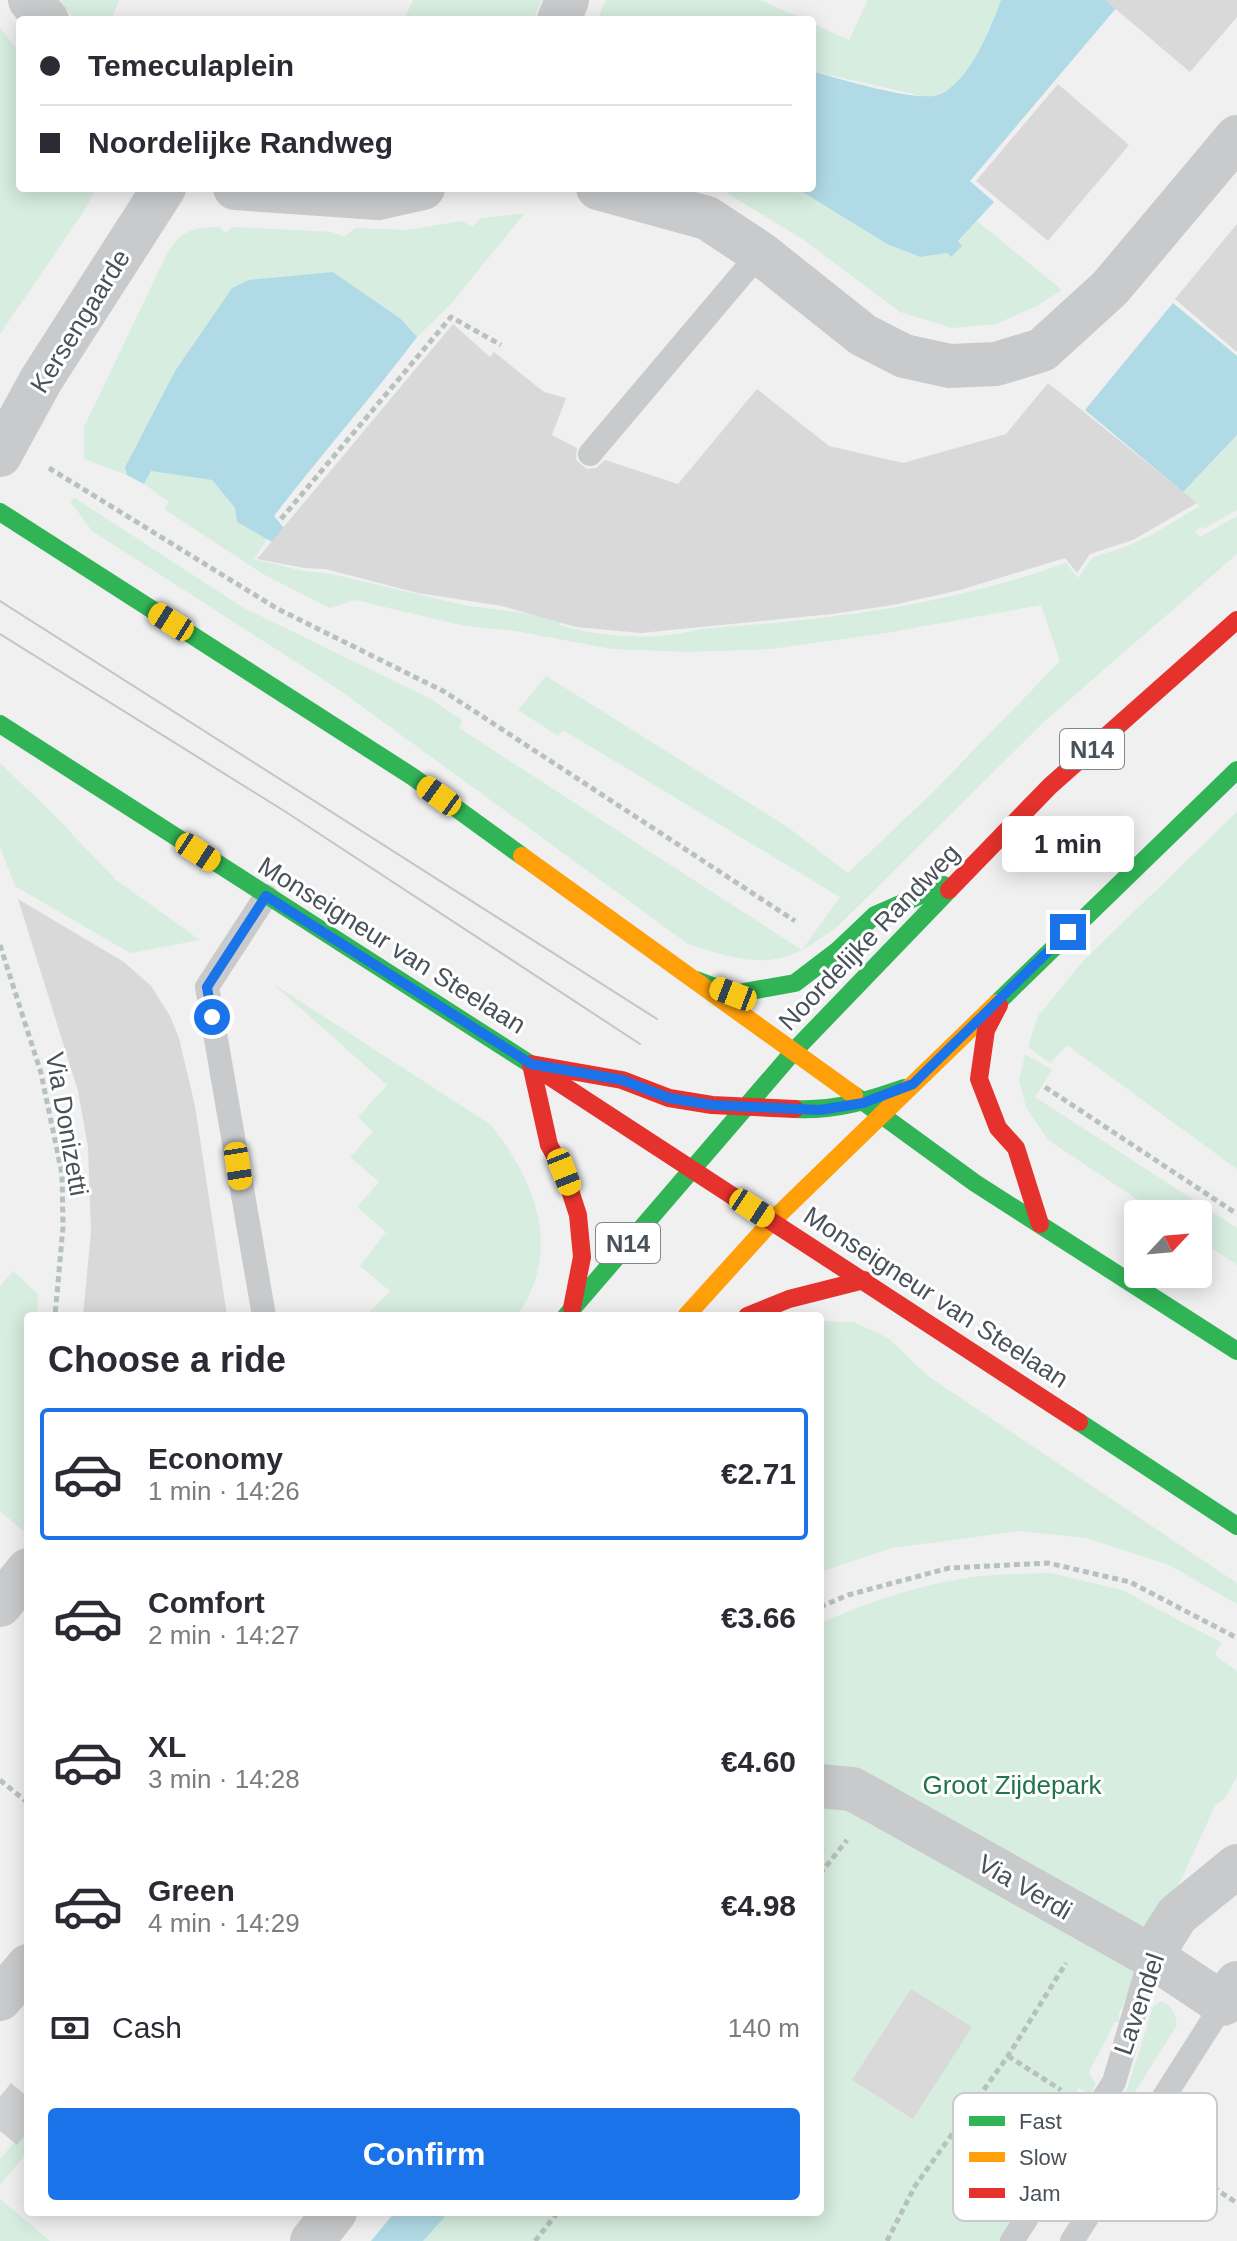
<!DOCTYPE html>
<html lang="en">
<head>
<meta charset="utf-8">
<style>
  :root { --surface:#fff; --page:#f7f7f7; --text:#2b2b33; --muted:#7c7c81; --line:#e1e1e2; --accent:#1a73e8 }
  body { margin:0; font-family:Arial,sans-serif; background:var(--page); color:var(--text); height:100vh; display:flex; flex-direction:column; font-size:30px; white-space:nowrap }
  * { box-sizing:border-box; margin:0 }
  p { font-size:26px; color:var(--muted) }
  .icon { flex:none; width:44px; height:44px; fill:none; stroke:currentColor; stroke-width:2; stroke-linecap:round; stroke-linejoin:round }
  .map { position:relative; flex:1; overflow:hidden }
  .sheet { position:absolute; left:24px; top:1312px; width:800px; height:904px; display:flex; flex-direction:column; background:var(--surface); border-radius:8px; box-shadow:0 4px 20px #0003 }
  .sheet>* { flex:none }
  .guide { position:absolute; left:16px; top:16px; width:800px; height:176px; border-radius:8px; box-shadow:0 4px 20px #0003; display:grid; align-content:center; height:176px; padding:0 24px; background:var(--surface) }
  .needle { width:52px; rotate:64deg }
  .fabs { position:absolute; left:1124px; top:1200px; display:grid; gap:16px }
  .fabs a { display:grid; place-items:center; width:88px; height:88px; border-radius:8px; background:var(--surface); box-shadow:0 4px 20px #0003; font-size:40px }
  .end { position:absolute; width:36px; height:36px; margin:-18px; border:10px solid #1a73e8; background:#fff; box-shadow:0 0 0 4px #fff }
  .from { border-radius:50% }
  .bubble { position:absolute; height:56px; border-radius:8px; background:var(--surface); box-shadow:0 4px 20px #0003; font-size:26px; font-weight:600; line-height:56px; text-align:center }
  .car { position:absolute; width:24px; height:48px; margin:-24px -12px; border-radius:10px; box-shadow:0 0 6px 2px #0007; background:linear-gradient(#f5c518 24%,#345 0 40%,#f5c518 0 76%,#345 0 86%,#f5c518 0) }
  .guide b { display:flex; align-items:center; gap:28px; height:76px; font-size:30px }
  .guide b+b { border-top:2px solid var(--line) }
  .guide i { width:20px; height:20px; background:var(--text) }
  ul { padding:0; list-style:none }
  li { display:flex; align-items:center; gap:24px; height:132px; margin:0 16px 12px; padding:0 8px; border:4px solid transparent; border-radius:8px }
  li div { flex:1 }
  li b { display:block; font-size:30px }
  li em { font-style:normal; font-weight:600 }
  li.selected { border-color:var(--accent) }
  li>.icon { width:72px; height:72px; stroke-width:1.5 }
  h2 { padding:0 24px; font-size:36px; line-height:96px }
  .pay { display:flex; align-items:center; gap:20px; height:88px; padding:0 24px; font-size:30px }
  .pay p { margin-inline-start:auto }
  .button { display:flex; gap:16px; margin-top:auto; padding:16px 24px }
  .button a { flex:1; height:92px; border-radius:8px; background:var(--accent); color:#fff; font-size:32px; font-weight:600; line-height:92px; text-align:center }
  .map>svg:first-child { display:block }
  .green { fill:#d7ede0 }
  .water { fill:#b0dae6 }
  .building { fill:#d9d9da }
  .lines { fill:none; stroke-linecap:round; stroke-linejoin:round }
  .primary-tunnel { stroke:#cfd0d2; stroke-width:44; stroke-dasharray:44 22; stroke-linecap:butt }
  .path { stroke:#b7c1be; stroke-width:5; stroke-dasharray:6 4; stroke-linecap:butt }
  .lane { stroke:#c8cacb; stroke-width:24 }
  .street { stroke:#c8cacb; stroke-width:44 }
  .fast { stroke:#30b455; stroke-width:18 }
  .slow { stroke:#ff9f0a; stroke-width:18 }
  .jam { stroke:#e5322d; stroke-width:18 }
  .tram { stroke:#c4c5c6; stroke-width:2 }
  .route { stroke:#1a73e8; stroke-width:10 }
  .labels { text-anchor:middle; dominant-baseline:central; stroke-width:6; stroke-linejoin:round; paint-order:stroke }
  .shield { fill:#fff; stroke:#80868c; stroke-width:2 }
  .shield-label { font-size:24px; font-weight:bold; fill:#49525a }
  .street-label { font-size:26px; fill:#49525a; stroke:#fff }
  .park-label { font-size:26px; fill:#21744d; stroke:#fff }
  .key { fill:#fff; stroke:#c8cbce; stroke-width:2 }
  .key-label { font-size:22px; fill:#49525a }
</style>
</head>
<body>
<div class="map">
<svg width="1237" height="2241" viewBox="0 0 1237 2241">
  <rect width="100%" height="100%" fill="#f0f0f0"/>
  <g class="green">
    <polygon points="60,0 119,0 111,20 74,20"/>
    <polygon points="413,0 542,0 533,20 404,20"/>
    <polygon points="606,0 760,0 805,20 597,20"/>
    <path d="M 868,0 L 1001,0 C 991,28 969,81 941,94 C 936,96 927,96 922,96 L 812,71 L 812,23 L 849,40 Z"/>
    <polygon points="0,27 20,54 20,188 96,188 84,211 0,334"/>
    <polygon points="719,188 796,188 887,244 920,257 947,253 951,257 957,242 977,221 1062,290 1037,306 996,324 952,328 900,312 802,239"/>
    <path d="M 525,213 L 450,305 L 417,337 L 401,319 L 333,272 L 232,288 L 175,371 L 125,466 L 127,475 L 84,459 L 84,427 L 164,260 C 179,232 187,228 219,227 L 226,233 L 232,227 L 332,232 L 344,237 L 355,228 L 407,230 L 462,221 L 472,227 L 481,218 Z"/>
    <path d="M 1237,435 L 1237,510 L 1204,529 L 1201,527 L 1195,532 L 1200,537 L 1237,516 L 1237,554 L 1047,719 L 838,926 C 780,971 756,966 688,944 L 338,689 L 92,531 L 70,501 L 75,498 L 242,607 L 431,699 L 462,720 L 459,728 L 802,950 L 840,897 L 563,730 L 558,736 L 518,710 L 546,676 L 789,828 L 848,873 L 934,791 L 1060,661 L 1041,605 L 886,633 L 771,649 L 689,652 L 612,649 L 515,631 L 465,626 L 355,600 L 330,608 L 263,574 L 164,509 L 169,502 L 144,484 L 151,471 L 212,480 L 235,509 L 237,522 L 267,539 L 254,559 L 303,571 L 327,573 L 463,605 L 562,618 L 559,625 C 595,635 631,639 668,635 C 683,634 696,629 711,628 C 835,619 948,605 1066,563 L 1078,578 L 1093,557 L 1125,547 L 1153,534 L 1200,506 L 1183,492 Z"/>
    <polygon points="0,763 52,813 116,880 200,940 130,953 15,886 0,847"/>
    <polygon points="1237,812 1237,1169 1067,1045 1050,1063 1028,1047 1038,1016 1084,960"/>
    <path d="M 272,983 L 491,1125 C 536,1182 563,1250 517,1316 L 366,1316 L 390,1291 L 360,1266 L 386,1232 L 357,1207 L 379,1182 L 350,1157 L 373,1132 L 358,1117 L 387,1085 Z"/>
    <polygon points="1025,1054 1052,1070 1035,1097 1237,1228 1237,1265 1198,1239 1198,1214 1159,1214 1048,1140 1026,1107 1019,1081"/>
    <polygon points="13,1271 38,1294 37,1316 28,1316 28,1535 0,1511 0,1287"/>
    <polygon points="820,1321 854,1322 888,1338 929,1377 1237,1583 1237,1604 1169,1565 1086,1538 1019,1531 892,1548 820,1572"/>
    <path d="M 1050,1573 L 1122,1590 L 1222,1643 L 1215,1653 L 1217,1657 L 1237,1671 L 1237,1776 L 1225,1798 L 1215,1806 L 1119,2014 L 1119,2022 L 1115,2022 L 1089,2072 L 1096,2084 L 1090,2095 L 1079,2088 L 1070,2104 L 1082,2112 L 1000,2241 L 394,2241 L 418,2212 L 820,2212 L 820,1624 C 870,1600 926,1583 981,1576 C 1004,1574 1027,1574 1050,1573 Z"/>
    <path d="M 1161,2001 C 1173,2006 1175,2013 1177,2025 L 1120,2116 L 1114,2112 L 1128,2087 L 1153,2007 Z"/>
    <polygon points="28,2126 28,2151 0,2185 0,2159"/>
    <polygon points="0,2199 50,2241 0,2241"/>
  </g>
  <g class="water">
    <path d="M 1001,0 L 1123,0 L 970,181 L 994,202 L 958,241 L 962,246 L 951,257 L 947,253 L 920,257 L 887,244 L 796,188 L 812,188 L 812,71 C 836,78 921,104 941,94 C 970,80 991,28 1001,0 Z"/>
    <path d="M 333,272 L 401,319 L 417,337 C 371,398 321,455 274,516 L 290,535 L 281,547 L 237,522 L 235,508 L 212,480 L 151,471 L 144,484 L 127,475 L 125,467 L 175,371 L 232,288 L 249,280 Z"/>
    <polygon points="1173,303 1237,356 1237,435 1183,492 1085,410"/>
    <polygon points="395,2212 449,2212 423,2241 371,2241"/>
  </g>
  <g class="building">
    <polygon points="1105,0 1237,0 1237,17 1190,72"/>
    <polygon points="1058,84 1129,145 1048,241 976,181"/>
    <polygon points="1237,224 1237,352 1175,299"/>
    <polygon points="453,324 490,357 494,352 544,392 566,398 552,435 577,448 576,460 587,469 596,468 605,460 678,484 757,389 829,446 903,463 1006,434 1048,383 1197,503 1133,540 1090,554 1077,573 1065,558 960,590 893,605 832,614 641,633 576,627 502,606 418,593 325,569 304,568 257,559"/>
    <polygon points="18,899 124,962 151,986 170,1016 179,1038 195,1106 227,1316 83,1316 91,1231 88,1147 78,1091"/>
    <polygon points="911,1989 972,2027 913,2119 852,2080"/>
  </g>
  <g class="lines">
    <polyline class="primary-tunnel" points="0,2131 28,2097"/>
    <g class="path">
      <polyline points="49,468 276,608 445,692 795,921"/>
      <polyline points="281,519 451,317 501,345"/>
      <polyline points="0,945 41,1073 62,1174 63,1227 55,1316"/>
      <polyline points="1045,1087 1237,1214"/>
      <polyline points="820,1607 848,1595 949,1568 1048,1563 1130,1582 1237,1638"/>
      <polyline points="0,1780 28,1803"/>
      <polyline points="820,1874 847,1840"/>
      <polyline points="1008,2056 1061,2090"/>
      <polyline points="1171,2160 1237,2203"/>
      <polyline points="535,2241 558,2212"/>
      <polyline points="887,2241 915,2186 1008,2056 1066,1963"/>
    </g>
    <g class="lane">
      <polyline points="590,454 760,253"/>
      <polyline points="264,1316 207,987 266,896"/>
      <polyline points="1012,2241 1114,2082 1151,1956"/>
      <polyline points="1072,2241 1223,2004"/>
    </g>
    <g class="street">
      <polyline points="30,0 47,20"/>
      <polyline points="559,20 567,0"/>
      <polyline points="235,188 378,198 423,188"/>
      <polyline points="598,188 707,218 760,253 863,335 904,356 950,366 996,364 1042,350 1110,288 1237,137"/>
      <polyline points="0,455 41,380 164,188"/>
      <polyline points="0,1605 28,1570"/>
      <polyline points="820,1786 852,1789 876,1802 1151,1956 1223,2004 1237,1983"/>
      <polyline points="1151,1956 1177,1915 1237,1866"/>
      <polyline points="0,1999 28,1966"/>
      <polyline points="312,2241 335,2212"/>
    </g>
    <g class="fast">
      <polyline points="0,512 413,777 522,856"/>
      <polyline points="0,724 538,1069"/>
      <polyline points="696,980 733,994 795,983 837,951 875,915 944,885"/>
      <polyline points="997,1003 1237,770"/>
      <polyline points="854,1095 975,1183 1237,1351"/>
      <path d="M 795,1109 C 834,1111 867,1101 904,1088"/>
      <polyline points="566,1316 794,1051 949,890"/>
      <polyline points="1079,1422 1237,1526"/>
    </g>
    <g class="slow">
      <polyline points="522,856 854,1095"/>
      <polyline points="686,1316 772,1221 997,1003"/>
    </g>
    <g class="jam">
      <polyline points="949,890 1050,786 1237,620"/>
      <polyline points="999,1005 986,1030 979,1079 998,1128 1016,1148 1040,1224"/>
      <polyline points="538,1069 1079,1422"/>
      <polyline points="572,1308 582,1257 578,1215 564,1172 549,1145 531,1064 622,1080 669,1098 712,1105 795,1109"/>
      <polyline points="747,1316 789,1299 864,1280"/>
    </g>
    <g class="tram">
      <polyline points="0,601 657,1019"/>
      <polyline points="0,634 286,812 640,1044"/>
    </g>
  </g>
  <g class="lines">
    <polyline class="route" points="212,1017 207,987 266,896 531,1064 622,1080 669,1098 712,1105 820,1110 863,1103 913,1084 1068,932"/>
  </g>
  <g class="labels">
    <g class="shield">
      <rect x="1060" y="729" width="64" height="40" rx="6"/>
      <rect x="596" y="1223" width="64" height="40" rx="6"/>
    </g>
    <g class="shield-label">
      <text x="1092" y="749">N14</text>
      <text x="628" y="1243">N14</text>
    </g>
    <g class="street-label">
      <text transform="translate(80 321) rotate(-58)">Kersengaarde</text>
      <text transform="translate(869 937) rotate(-46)">Noordelijke Randweg</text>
      <text transform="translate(392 945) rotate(32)">Monseigneur van Steelaan</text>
      <text transform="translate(67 1124) rotate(80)">Via Donizetti</text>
      <text transform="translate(936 1297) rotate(33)">Monseigneur van Steelaan</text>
      <text transform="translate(1025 1887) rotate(30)">Via Verdi</text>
      <text transform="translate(1139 2004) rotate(-71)">Lavendel</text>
    </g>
    <g class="park-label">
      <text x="1012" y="1785">Groot Zijdepark</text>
    </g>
  </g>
  <rect x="953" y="2093" width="264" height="128" rx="12" class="key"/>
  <rect x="969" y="2116" width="36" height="10" fill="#30b455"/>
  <rect x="969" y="2152" width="36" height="10" fill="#ff9f0a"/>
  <rect x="969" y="2188" width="36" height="10" fill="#e5322d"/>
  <g class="key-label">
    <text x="1019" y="2129">Fast</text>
    <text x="1019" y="2165">Slow</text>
    <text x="1019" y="2201">Jam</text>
  </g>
</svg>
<div class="fabs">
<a><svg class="needle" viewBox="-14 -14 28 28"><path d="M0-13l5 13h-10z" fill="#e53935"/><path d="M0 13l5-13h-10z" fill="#7c7c81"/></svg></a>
</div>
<i class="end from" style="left:212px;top:1017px"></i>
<i class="end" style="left:1068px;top:932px"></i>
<div class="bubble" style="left:1002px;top:816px;width:132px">1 min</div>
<i class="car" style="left:171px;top:622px;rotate:302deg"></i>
<i class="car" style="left:439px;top:796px;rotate:306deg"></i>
<i class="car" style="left:198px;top:852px;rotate:123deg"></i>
<i class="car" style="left:733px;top:994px;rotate:291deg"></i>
<i class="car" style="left:238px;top:1166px;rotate:171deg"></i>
<i class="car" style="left:564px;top:1172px;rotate:158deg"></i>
<i class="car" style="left:752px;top:1208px;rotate:123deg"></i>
<div class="guide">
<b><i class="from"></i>Temeculaplein</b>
<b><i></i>Noordelijke Randweg</b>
</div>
<section class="sheet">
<h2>Choose a ride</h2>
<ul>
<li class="selected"><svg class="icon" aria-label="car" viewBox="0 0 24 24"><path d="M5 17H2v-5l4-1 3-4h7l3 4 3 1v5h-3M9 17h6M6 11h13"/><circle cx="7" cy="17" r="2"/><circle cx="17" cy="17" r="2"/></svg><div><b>Economy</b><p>1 min · 14:26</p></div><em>€2.71</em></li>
<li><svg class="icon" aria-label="car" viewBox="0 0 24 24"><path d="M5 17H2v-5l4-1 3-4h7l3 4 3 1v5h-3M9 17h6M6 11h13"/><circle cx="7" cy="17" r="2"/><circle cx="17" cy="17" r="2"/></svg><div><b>Comfort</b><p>2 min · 14:27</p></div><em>€3.66</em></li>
<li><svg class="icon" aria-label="car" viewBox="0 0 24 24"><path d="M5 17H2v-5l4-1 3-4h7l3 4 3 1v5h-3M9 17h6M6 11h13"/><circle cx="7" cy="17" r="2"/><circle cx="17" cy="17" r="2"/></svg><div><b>XL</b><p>3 min · 14:28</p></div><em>€4.60</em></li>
<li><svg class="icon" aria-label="car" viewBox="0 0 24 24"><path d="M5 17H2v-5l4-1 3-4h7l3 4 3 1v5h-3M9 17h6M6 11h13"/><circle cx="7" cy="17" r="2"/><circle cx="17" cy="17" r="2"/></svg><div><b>Green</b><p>4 min · 14:29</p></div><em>€4.98</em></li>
</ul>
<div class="pay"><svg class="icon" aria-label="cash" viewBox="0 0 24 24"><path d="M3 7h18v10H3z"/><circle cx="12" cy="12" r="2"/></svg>Cash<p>140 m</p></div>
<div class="button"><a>Confirm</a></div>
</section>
</div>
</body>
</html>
